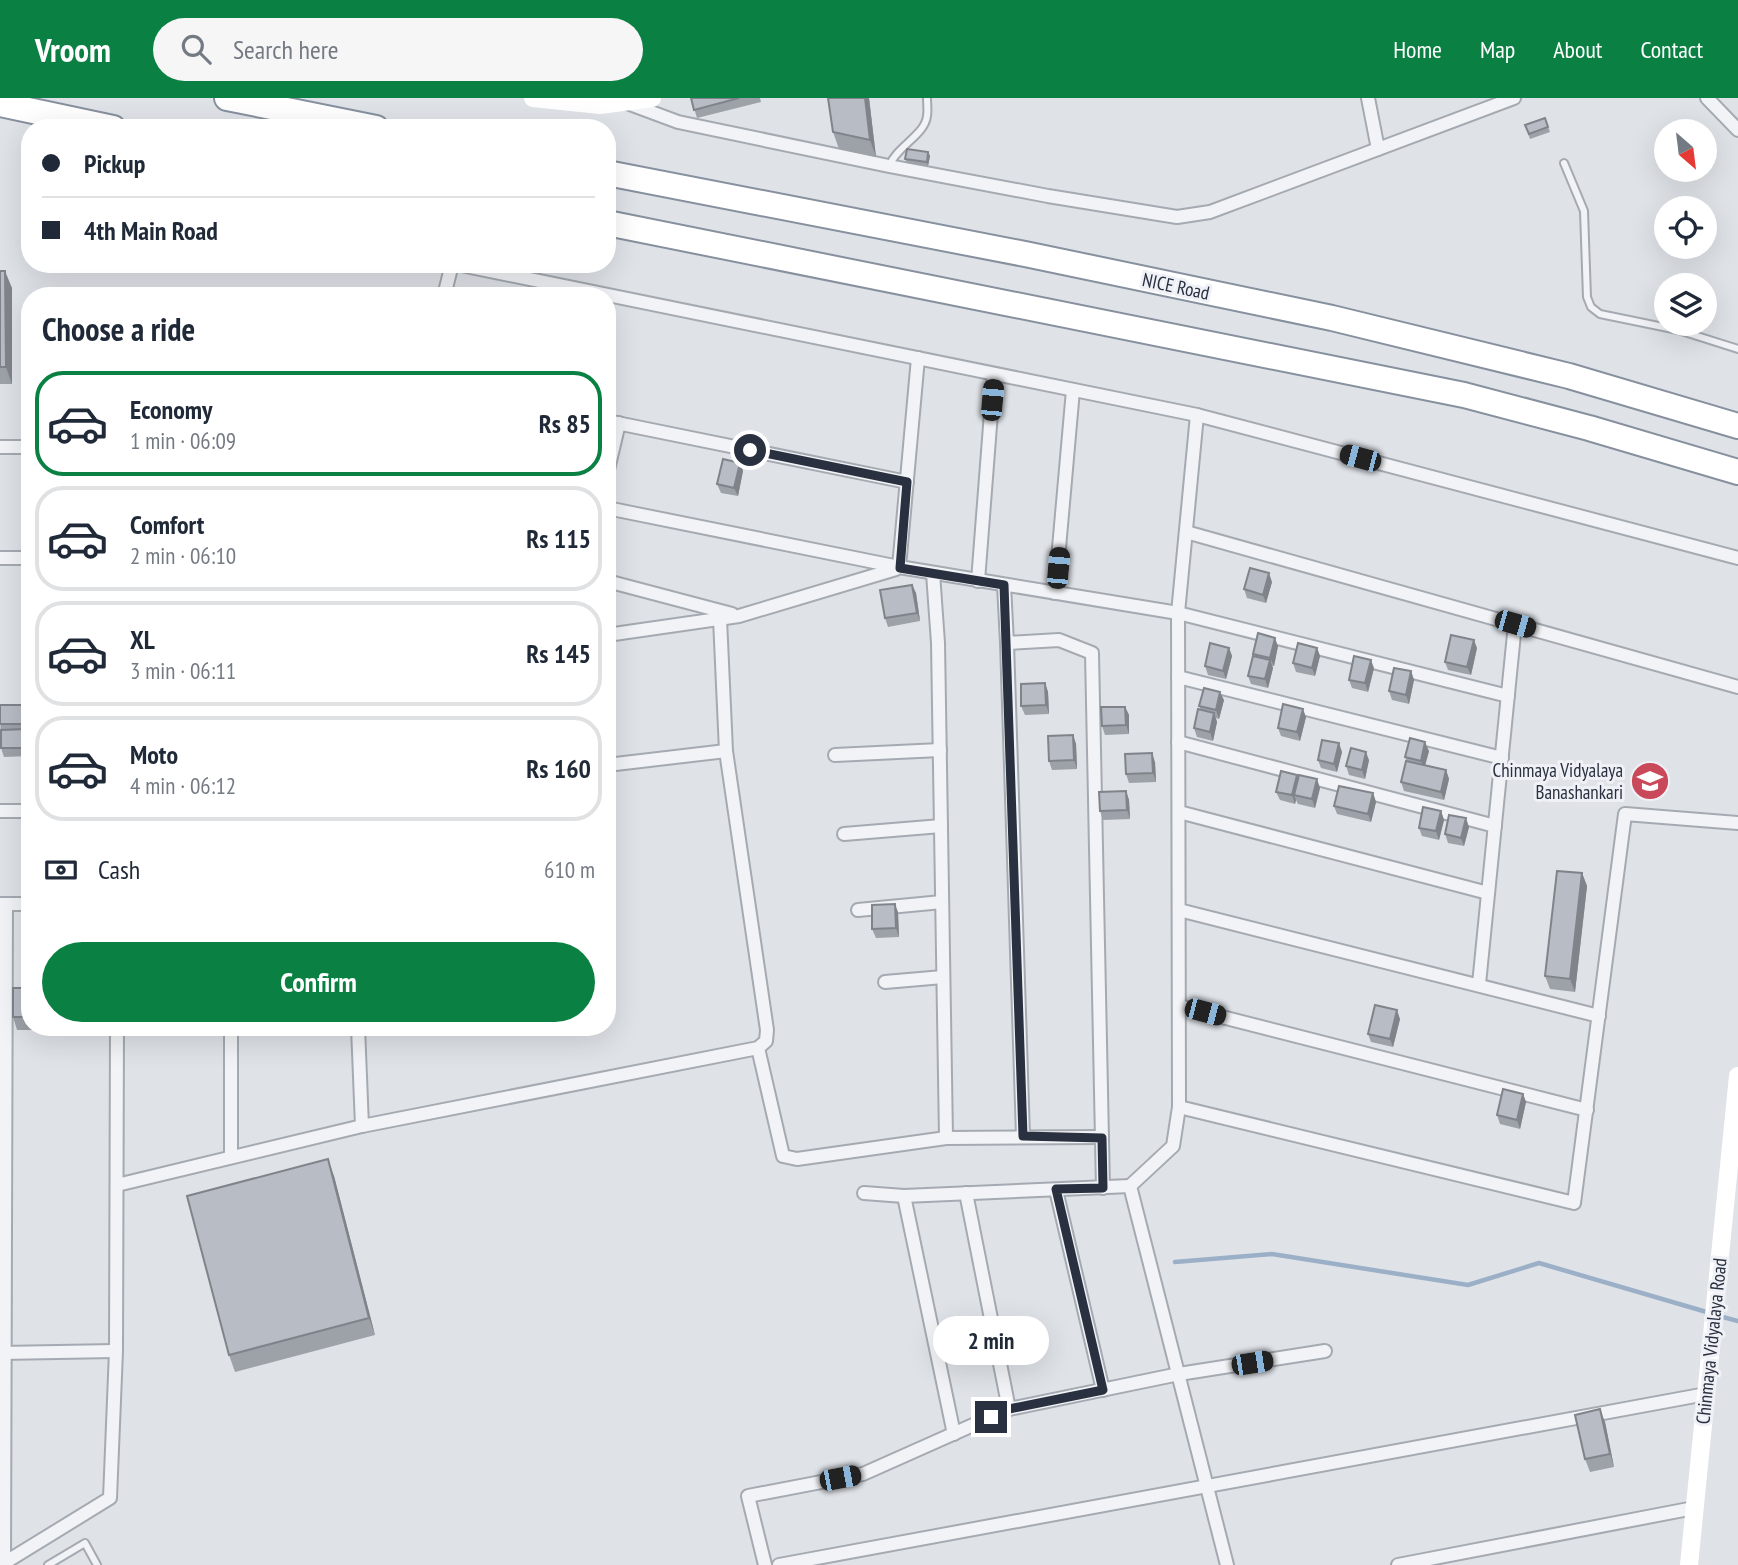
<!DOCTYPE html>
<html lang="en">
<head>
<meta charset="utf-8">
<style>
  :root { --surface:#fff; --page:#f6f6f7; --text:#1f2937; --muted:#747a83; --line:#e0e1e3; --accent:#0b8043 }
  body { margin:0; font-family:"PT Sans Narrow",sans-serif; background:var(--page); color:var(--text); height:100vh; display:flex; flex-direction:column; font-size:26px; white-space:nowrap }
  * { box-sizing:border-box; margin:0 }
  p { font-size:23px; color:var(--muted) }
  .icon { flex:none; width:38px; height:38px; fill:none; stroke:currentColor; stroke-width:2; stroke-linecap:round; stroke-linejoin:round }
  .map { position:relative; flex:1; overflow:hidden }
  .panel { position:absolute; left:21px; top:189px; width:595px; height:749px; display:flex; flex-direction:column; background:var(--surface); border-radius:28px; box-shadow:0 7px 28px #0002 }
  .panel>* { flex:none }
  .hud { position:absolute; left:21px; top:21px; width:595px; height:154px; border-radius:28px; box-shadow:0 7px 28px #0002; display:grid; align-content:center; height:154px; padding:0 21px; background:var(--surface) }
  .needle { width:46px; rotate:152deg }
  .buttons { position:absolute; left:1654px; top:21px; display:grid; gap:14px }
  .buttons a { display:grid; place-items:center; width:63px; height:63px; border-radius:50%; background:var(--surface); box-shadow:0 7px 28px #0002; font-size:35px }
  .end { position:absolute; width:32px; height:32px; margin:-16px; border:9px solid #29303f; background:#fff; box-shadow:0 0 0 4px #fff }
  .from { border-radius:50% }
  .bubble { position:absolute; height:49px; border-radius:24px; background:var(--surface); box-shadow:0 7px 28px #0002; font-size:23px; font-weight:800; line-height:49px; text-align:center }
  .car { position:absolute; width:21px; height:42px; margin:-21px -10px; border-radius:9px; box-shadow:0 0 5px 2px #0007; background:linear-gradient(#222 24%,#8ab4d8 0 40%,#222 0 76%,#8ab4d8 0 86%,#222 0) }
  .hud b { display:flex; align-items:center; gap:24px; height:66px; font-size:26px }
  .hud b+b { border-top:2px solid var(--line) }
  .hud i { width:18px; height:18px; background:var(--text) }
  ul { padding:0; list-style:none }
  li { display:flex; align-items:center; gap:21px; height:105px; margin:0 14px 10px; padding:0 7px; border:4px solid var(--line); border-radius:28px }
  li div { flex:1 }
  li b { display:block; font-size:26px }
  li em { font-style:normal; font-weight:800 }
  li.on { border-color:var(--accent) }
  li>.icon { width:63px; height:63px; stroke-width:1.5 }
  h2 { padding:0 21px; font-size:32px; line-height:84px }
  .pay { display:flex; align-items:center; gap:18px; height:77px; padding:0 21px; font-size:26px }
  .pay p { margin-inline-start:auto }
  .primary-button { display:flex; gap:14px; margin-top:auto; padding:14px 21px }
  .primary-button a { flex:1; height:80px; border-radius:42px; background:var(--accent); color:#fff; font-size:28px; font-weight:800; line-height:80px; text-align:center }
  header { display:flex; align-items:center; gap:42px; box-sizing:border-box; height:98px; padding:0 35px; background:var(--accent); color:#fff }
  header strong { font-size:33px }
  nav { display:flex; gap:38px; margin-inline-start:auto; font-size:24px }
  .search { width:490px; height:63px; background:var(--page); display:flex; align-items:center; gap:18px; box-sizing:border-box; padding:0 24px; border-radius:38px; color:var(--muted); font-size:26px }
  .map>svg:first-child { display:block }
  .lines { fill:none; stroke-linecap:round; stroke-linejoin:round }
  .stream { stroke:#9bb0c7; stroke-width:4.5 }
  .lane-casing { stroke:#a5aab2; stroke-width:10 }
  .street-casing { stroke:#a5aab2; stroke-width:16 }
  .highway-casing { stroke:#87909e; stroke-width:28 }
  .lane { stroke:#f2f3f6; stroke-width:6 }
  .street { stroke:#f2f3f6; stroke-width:12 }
  .secondary { stroke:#fff; stroke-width:18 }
  .highway { stroke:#fff; stroke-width:24 }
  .wall { fill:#9da2a9 }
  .shaded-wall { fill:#80848a }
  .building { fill:#b7bcc5; stroke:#80848a; stroke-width:2 }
  .route { stroke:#29303f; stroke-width:9 }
  .labels { text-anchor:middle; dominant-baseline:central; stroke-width:6; stroke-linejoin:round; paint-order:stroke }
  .street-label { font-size:19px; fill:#29303f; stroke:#eff1f6 }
  .poi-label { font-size:19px; fill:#29303f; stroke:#eff1f6; text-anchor:end }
</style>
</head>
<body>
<header>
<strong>Vroom</strong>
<div class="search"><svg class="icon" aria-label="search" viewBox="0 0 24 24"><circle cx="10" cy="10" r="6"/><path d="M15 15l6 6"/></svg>Search here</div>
<nav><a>Home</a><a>Map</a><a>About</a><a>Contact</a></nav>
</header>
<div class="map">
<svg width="1738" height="1467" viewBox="0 0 1738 1467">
  <rect width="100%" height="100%" fill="#dfe3e8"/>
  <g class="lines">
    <g class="stream">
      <polyline points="1175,1164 1272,1156 1468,1187 1539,1165 1710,1215"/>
      <polyline points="1719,1218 1738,1223"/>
    </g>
    <g class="lane-casing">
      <g id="lane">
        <polyline points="1564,65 1584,113 1587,199 1591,209 1600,216 1678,232 1738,251"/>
        <path d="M 889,68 C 897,48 925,37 927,18 C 928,12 927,6 927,0"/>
        <polyline points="48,1467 85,1445 97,1467"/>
      </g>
    </g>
    <g class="street-casing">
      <g id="street">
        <polyline points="1368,0 1378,51"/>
        <polyline points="1707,0 1738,32"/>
        <polyline points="627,5 678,24 889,68 1048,98 1177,119 1210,114 1514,0"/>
        <polyline points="456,166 1197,317 1738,460"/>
        <polyline points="444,198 452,166"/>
        <polyline points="1197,317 1178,515 1179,1009 1574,1105 1625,716 1738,725"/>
        <polyline points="607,323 907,384"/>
        <polyline points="0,349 30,349"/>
        <polyline points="607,376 619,325"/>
        <polyline points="607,410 899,469 1178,515 1508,598"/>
        <polyline points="1186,434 1738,589"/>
        <polyline points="0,460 30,460"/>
        <polyline points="899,469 918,260"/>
        <polyline points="933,475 938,545 946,1040 1102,1039"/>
        <polyline points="607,483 732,516"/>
        <polyline points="978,483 994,276"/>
        <polyline points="1004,487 1007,545 1059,542 1092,555 1103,1090"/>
        <polyline points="1055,495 1073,292"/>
        <polyline points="607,537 739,518 896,471"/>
        <polyline points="1007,545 1023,1038"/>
        <polyline points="1178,579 1502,660"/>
        <polyline points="1178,644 1495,728"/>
        <polyline points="835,657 940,652"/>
        <polyline points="607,667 726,653"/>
        <polyline points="0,713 30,713"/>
        <polyline points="1179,714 1488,795"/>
        <polyline points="844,736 941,728"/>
        <polyline points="0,806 30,806"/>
        <polyline points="858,812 942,804"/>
        <polyline points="1179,812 1599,918"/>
        <polyline points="885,884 943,879"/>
        <polyline points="1479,886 1515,526"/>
        <polyline points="1179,908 1587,1012"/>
        <polyline points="758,950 783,1058 797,1061 946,1040"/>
        <polyline points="1179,1009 1173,1048 1130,1088 1227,1467"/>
        <polyline points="362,1028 758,950 766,943 767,932 726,653 720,521"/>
        <polyline points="231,1059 231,929"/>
        <polyline points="117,1087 362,1028 358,929"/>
        <polyline points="1056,1092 1103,1292"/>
        <polyline points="864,1095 904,1098"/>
        <polyline points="966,1095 1009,1311"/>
        <polyline points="0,1255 116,1253"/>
        <polyline points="954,1336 904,1098 1130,1088"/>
        <polyline points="4,1465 6,806"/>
        <polyline points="1,1467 110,1400 116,1253 117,929"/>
        <polyline points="765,1467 748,1398 863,1376 1009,1311 1179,1276 1325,1253"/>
        <polyline points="779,1467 1706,1296"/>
        <polyline points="1398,1467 1694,1410"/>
      </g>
    </g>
    <g class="highway-casing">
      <g id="highway">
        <polyline points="227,0 376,30"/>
        <polyline points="0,6 113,30"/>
        <polyline points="607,75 1025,156 1332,220 1569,278 1738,328"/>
        <polyline points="607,125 1464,297 1589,330 1738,374"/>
      </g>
    </g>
    <use href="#lane" class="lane"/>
    <use href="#street" class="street"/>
    <g class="secondary">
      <polyline points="533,0 600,7 652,0"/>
      <polyline points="1689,1467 1738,978"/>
    </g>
    <use href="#highway" class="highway"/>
  </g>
  <g class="wall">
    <polygon points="691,0 760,0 761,4 697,20"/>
    <polygon points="869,0 876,59 839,51 833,34"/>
    <polygon points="1545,20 1550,34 1530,41 1525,27"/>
    <polygon points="928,54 930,58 928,68 907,65 905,61"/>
    <polygon points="0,173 12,190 12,286 0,286"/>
    <polygon points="740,365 743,373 738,398 721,395 717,386"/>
    <polygon points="1272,484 1266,505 1247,500 1244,491"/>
    <polygon points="912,487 916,495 920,523 888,529 885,520"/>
    <polygon points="1278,548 1274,568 1272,568 1273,570 1268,590 1251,586 1248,578 1254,558 1253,556"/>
    <polygon points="1229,550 1232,558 1226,581 1208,577 1205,568"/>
    <polygon points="1317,550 1320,558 1315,578 1296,574 1293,565"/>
    <polygon points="1477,550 1471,577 1448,572 1445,564"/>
    <polygon points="1374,570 1368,594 1352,590 1349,582"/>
    <polygon points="1411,573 1414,582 1409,606 1392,602 1389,593"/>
    <polygon points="1045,585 1048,594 1049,616 1025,617 1021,608"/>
    <polygon points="1224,602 1219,621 1216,620 1217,624 1213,643 1197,639 1194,630 1201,612 1199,608"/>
    <polygon points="0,607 29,615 28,635 30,640 30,658 4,659 1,650"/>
    <polygon points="1125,609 1129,617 1129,636 1105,637 1102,628"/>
    <polygon points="1306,619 1300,643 1281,638 1278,630"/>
    <polygon points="1073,637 1076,646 1077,671 1052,672 1049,663"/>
    <polygon points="1429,653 1425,668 1446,672 1449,681 1444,702 1404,693 1401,684 1407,664 1405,659"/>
    <polygon points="1342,654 1337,674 1321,670 1318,662"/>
    <polygon points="1369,662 1365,681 1349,677 1346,668"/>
    <polygon points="1155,664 1156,684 1129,685 1126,676"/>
    <polygon points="1298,680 1320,690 1315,710 1298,706 1296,702 1295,706 1280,702 1276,694"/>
    <polygon points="1126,693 1129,702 1130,721 1103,722 1100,713"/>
    <polygon points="1373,695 1376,704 1371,724 1337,716 1334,708"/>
    <polygon points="1441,713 1444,722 1439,742 1422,738 1419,730"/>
    <polygon points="1469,729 1464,748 1448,745 1445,736"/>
    <polygon points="1582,775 1587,788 1575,894 1550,891 1545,878"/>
    <polygon points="898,814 899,839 876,840 872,831"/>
    <polygon points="30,890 30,929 56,929 56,932 17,932 13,919"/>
    <polygon points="1400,921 1393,949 1371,944 1368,936"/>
    <polygon points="1523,996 1526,1004 1520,1031 1500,1026 1497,1017"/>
    <polygon points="334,1078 375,1237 235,1274 229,1257"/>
    <polygon points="1605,1324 1614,1369 1590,1374 1585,1361"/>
  </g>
  <g class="shaded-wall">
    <polygon points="865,0 869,0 876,59 870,42"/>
    <polygon points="928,54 930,58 928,68 927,64"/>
    <polygon points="5,173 12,190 12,286 6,269"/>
    <polygon points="740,365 743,373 738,398 734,390"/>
    <polygon points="1269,475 1272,484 1266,505 1263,497"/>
    <polygon points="912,487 916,495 920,523 917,515"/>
    <polygon points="1275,540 1278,548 1274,568 1270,560"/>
    <polygon points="1474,542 1477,550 1471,577 1467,569"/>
    <polygon points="1229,550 1232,558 1226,581 1223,573"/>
    <polygon points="1317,550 1320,558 1315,578 1312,570"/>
    <polygon points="1270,562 1273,570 1268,590 1265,581"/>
    <polygon points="1371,562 1374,570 1368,594 1365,585"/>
    <polygon points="1411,573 1414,582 1409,606 1406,597"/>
    <polygon points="1045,585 1048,594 1049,616 1046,607"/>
    <polygon points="1220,594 1224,602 1219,621 1216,612"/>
    <polygon points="25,607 29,615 28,635 25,626"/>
    <polygon points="1125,609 1129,617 1129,636 1126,627"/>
    <polygon points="1303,611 1306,619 1300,643 1297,634"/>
    <polygon points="1214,615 1217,624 1213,643 1210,634"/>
    <polygon points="27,631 30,640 30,658 27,650"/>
    <polygon points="1073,637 1076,646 1077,671 1074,662"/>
    <polygon points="1425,644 1429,653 1424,671 1421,663"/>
    <polygon points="1339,645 1342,654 1337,674 1334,666"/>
    <polygon points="1366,654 1369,662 1365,681 1362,672"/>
    <polygon points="1152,655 1155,664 1156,684 1153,675"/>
    <polygon points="1446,672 1449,681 1444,702 1441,694"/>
    <polygon points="1297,677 1300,685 1294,697 1296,702 1295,706 1292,697"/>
    <polygon points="1317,681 1320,690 1315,710 1312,701"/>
    <polygon points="1126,693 1129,702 1130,721 1127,712"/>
    <polygon points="1373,695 1376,704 1371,724 1368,716"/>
    <polygon points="1441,713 1444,722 1439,742 1436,733"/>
    <polygon points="1466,720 1469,729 1464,748 1461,740"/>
    <polygon points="1582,775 1587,788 1575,894 1570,881"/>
    <polygon points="895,806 898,814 899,839 896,830"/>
    <polygon points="1397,912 1400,921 1393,949 1390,941"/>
    <polygon points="1523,996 1526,1004 1520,1031 1517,1022"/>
    <polygon points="328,1061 334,1078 375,1237 369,1220"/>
    <polygon points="1600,1311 1605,1324 1614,1369 1610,1356"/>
  </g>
  <g class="building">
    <polygon points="691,0 739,0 694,12"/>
    <polygon points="828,0 865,0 870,42 833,34"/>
    <polygon points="1545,20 1548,29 1529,36 1525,27"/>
    <polygon points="907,51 928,54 927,64 905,61"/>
    <polygon points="0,173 5,173 6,269 0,269"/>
    <polygon points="723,361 740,365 734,390 717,386"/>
    <polygon points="1250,470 1269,475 1263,497 1244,491"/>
    <polygon points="912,487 917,515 885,520 880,492"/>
    <polygon points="1258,535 1275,540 1270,560 1253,556"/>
    <polygon points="1451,537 1474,542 1467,569 1445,564"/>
    <polygon points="1210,545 1229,550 1223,573 1205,568"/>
    <polygon points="1298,545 1317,550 1312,570 1293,565"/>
    <polygon points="1253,558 1270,562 1265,581 1248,578"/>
    <polygon points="1354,558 1371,562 1365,585 1349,582"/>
    <polygon points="1394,570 1411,573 1406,597 1389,593"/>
    <polygon points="1045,585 1046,607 1021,608 1021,586"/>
    <polygon points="1204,590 1220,594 1216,612 1199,608"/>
    <polygon points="1283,606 1303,611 1297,634 1278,630"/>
    <rect x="0" y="607" width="25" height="19"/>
    <polygon points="1101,609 1125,609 1126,627 1102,628"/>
    <polygon points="1198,611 1214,615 1210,634 1194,630"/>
    <polygon points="27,631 27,650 1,650 1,632"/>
    <polygon points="1073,637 1074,662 1049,663 1048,638"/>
    <polygon points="1410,640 1425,644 1421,663 1405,659"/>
    <polygon points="1322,642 1339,645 1334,666 1318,662"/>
    <polygon points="1351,650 1366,654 1362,672 1346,668"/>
    <polygon points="1152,655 1153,675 1126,676 1125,656"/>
    <polygon points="1406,663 1446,672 1441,694 1401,684"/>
    <polygon points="1281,673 1297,677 1292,697 1276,694"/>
    <polygon points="1299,677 1317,681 1312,701 1294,697"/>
    <polygon points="1339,688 1373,695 1368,716 1334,708"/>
    <polygon points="1126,693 1127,712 1100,713 1099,694"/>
    <polygon points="1423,709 1441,713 1436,733 1419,730"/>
    <polygon points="1449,717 1466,720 1461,740 1445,736"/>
    <polygon points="1557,773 1582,775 1570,881 1545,878"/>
    <polygon points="895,806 896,830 872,831 872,807"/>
    <rect x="13" y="890" width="17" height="29"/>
    <polygon points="1375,907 1397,912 1390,941 1368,936"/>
    <polygon points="1503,991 1523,996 1517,1022 1497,1017"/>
    <polygon points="328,1061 369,1220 229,1257 187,1098"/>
    <polygon points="1600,1311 1610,1356 1585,1361 1575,1317"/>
  </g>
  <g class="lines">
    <polyline class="route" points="750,352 907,384 900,470 1004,487 1023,1038 1102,1040 1103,1090 1056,1091 1103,1292 1009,1311 991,1319"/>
  </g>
  <defs>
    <g id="school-disc" transform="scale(2.0125)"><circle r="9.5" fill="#c94859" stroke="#eff1f6"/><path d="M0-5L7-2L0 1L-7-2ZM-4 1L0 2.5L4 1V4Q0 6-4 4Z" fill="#fff"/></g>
  </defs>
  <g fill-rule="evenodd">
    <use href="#school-disc" x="1650" y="683"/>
  </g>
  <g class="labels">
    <g class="street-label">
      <text transform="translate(1176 188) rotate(12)">NICE Road</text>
      <text transform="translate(1711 1243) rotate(-84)">Chinmaya Vidyalaya Road</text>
    </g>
    <g class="poi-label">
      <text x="1623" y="672">Chinmaya Vidyalaya<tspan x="1623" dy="22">Banashankari</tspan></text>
    </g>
  </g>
</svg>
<div class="buttons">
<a><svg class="needle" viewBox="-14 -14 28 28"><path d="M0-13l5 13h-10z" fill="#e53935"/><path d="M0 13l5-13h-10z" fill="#747a83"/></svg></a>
<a><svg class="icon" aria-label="locate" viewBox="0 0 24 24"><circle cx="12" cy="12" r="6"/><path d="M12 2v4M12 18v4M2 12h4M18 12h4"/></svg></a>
<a><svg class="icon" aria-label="layers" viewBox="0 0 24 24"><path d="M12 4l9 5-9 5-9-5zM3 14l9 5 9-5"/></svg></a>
</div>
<i class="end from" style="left:750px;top:352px"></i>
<i class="end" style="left:991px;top:1319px"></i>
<div class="bubble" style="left:933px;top:1218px;width:116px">2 min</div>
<i class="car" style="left:992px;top:302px;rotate:5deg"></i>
<i class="car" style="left:1360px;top:360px;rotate:285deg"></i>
<i class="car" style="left:1058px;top:470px;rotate:5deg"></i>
<i class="car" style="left:1515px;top:526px;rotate:106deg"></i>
<i class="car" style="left:1205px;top:914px;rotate:105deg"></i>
<i class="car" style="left:1252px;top:1265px;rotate:81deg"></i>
<i class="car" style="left:840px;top:1380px;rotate:79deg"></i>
<div class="hud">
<b><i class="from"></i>Pickup</b>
<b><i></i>4th Main Road</b>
</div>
<section class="panel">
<h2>Choose a ride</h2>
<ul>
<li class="on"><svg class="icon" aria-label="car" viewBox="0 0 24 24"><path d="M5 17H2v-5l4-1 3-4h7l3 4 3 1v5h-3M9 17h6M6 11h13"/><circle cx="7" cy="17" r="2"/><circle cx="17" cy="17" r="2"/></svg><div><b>Economy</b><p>1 min · 06:09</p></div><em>Rs 85</em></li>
<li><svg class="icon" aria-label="car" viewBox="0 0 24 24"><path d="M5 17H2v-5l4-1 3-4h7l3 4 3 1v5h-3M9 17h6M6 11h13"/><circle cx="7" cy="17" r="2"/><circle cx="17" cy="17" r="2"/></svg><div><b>Comfort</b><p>2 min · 06:10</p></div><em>Rs 115</em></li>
<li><svg class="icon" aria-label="car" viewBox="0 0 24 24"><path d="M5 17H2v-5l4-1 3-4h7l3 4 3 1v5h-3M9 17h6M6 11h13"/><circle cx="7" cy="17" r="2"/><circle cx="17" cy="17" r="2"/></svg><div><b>XL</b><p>3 min · 06:11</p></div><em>Rs 145</em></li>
<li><svg class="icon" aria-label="car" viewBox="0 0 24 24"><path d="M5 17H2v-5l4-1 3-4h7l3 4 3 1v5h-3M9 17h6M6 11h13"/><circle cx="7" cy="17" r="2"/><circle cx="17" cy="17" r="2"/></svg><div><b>Moto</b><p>4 min · 06:12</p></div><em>Rs 160</em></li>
</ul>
<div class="pay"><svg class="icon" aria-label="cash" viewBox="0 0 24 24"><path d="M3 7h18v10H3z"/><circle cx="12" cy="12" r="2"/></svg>Cash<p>610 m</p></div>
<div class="primary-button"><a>Confirm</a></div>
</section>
</div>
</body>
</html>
